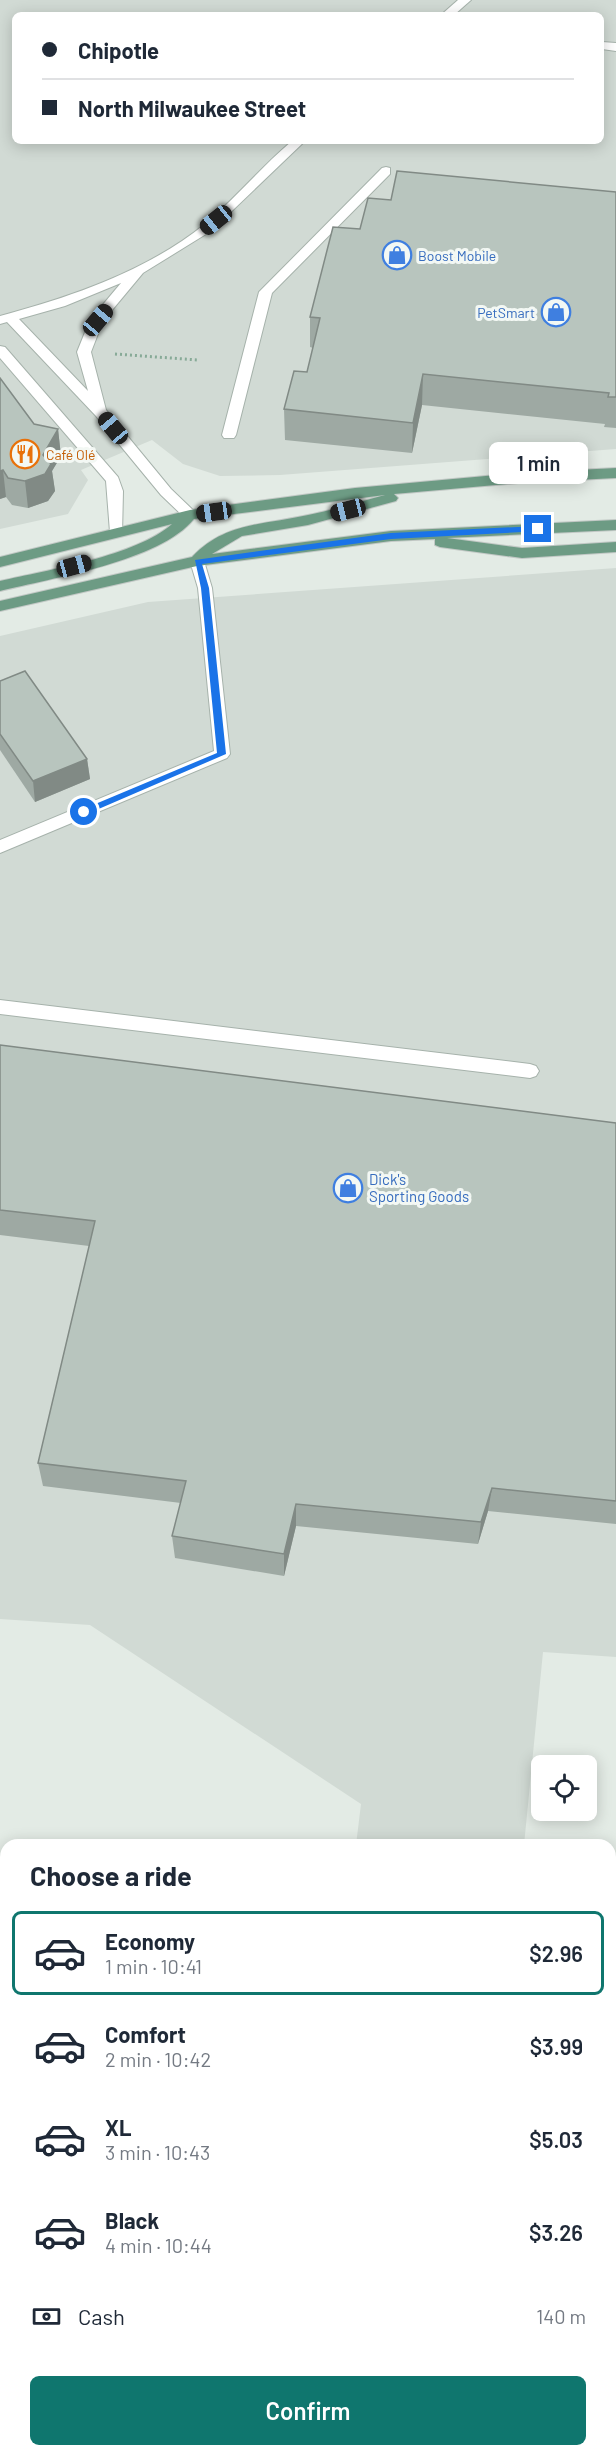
<!DOCTYPE html>
<html lang="en">
<head>
<meta charset="utf-8">
<style>
  :root { --surface:#fff; --page:#f6f6f7; --text:#1f2937; --muted:#747a83; --line:#e0e1e3; --accent:#0f766e }
  body { margin:0; font-family:Barlow,sans-serif; background:var(--page); color:var(--text); height:100vh; display:flex; flex-direction:column; font-size:22px; white-space:nowrap }
  * { box-sizing:border-box; margin:0 }
  p { font-size:20px; color:var(--muted) }
  .icon { flex:none; width:33px; height:33px; fill:none; stroke:currentColor; stroke-width:2; stroke-linecap:round; stroke-linejoin:round }
  .map { position:relative; flex:1; overflow:hidden }
  .sheet { position:absolute; left:0px; top:1839px; width:616px; height:618px; display:flex; flex-direction:column; background:var(--surface); border-radius:18px 18px 0 0; box-shadow:0 3px 15px #0003 }
  .sheet>* { flex:none }
  .hud { position:absolute; left:12px; top:12px; width:592px; height:132px; border-radius:9px; box-shadow:0 3px 15px #0003; display:grid; align-content:center; height:132px; padding:0 30px; background:var(--surface) }
  .buttons { position:absolute; left:531px; top:1755px; display:grid; gap:12px }
  .buttons a { display:grid; place-items:center; width:66px; height:66px; border-radius:9px; background:var(--surface); box-shadow:0 3px 15px #0003; font-size:30px }
  .end { position:absolute; width:27px; height:27px; margin:-14px; border:8px solid #1a73e8; background:#fff; box-shadow:0 0 0 3px #fff }
  .from { border-radius:50% }
  .bubble { position:absolute; height:42px; border-radius:9px; background:var(--surface); box-shadow:0 3px 15px #0003; font-size:20px; font-weight:600; line-height:42px; text-align:center }
  .car { position:absolute; width:18px; height:36px; margin:-18px -9px; border-radius:8px; box-shadow:0 0 4px 2px #0007; background:linear-gradient(#222 24%,#8ab4d8 0 40%,#222 0 76%,#8ab4d8 0 86%,#222 0) }
  .hud b { display:flex; align-items:center; gap:21px; height:57px; font-size:22px }
  .hud b+b { border-top:2px solid var(--line) }
  .hud i { width:15px; height:15px; background:var(--text) }
  ul { padding:0; list-style:none }
  li { display:flex; align-items:center; gap:18px; height:84px; margin:0 12px 9px; padding:0 18px; border:3px solid transparent; border-radius:9px }
  li div { flex:1 }
  li b { display:block; font-size:22px }
  li em { font-style:normal; font-weight:600 }
  li.current { border-color:var(--accent) }
  li>.icon { width:54px; height:54px; stroke-width:1.5 }
  h2 { padding:0 30px; font-size:27px; line-height:72px }
  .pay { display:flex; align-items:center; gap:15px; height:66px; padding:0 30px; font-size:22px }
  .pay p { margin-inline-start:auto }
  .button { display:flex; gap:12px; margin-top:auto; padding:12px 30px }
  .button a { flex:1; height:69px; border-radius:9px; background:var(--accent); color:#fff; font-size:24px; font-weight:600; line-height:69px; text-align:center }
  .map>svg:first-child { display:block }
  .built { fill:#d1dad4; fill-rule:evenodd }
  .lines { fill:none; stroke-linecap:round; stroke-linejoin:round }
  .lane-casing { stroke:#a6b2ab; stroke-width:2 }
  .primary-casing { stroke:#c2c8c5; stroke-width:2 }
  .path { stroke:#87aa97; stroke-width:3; stroke-dasharray:2 3; stroke-linecap:butt }
  .lane { fill:#fff; fill-rule:evenodd }
  .primary { fill:#6d9b84; fill-rule:evenodd }
  .wall { fill:#9ea9a3 }
  .shaded-wall { fill:#818a85 }
  .building { fill:#b8c5be; stroke:#818a85; stroke-width:1.5 }
  .route { fill:#1a73e8 }
  .labels { text-anchor:middle; dominant-baseline:central; stroke-width:6; stroke-linejoin:round; paint-order:stroke }
  .far-shop-label { font-size:14px; fill:#366cbe; stroke:#f3f8f4; text-anchor:start }
  .far-food-label { font-size:14px; fill:#c56008; stroke:#f3f8f4; text-anchor:start }
  .shop-label { font-size:15px; fill:#366cbe; stroke:#f3f8f4; text-anchor:start }
</style>
</head>
<body>
<div class="map">
<svg width="616" height="2457" viewBox="0 0 616 2457">
  <rect width="100%" height="100%" fill="#e3ebe5"/>
  <g class="built">
    <path d="M 0,0 L 616,0 L 616,449 L 280,475 L 220,476 L 183,464 L 152,440 L 81,470 L 88,480 L 68,514 L 0,529 ZM 15,15 L 602,15 L 602,141 L 15,141 Z"/>
    <polygon points="616,568 616,1657 543,1652 524,1845 356,1845 361,1804 90,1625 0,1619 0,636 148,602"/>
    <polygon points="0,1914 6,1914 6,2451 442,2451 442,2457 0,2457"/>
  </g>
  <g class="lines">
    <g class="lane-casing">
      <g id="lane">
        <polygon points="458,0 471,0 454,15 441,15"/>
        <polygon points="602,42 616,43 616,51 602,49"/>
        <path d="M 292,141 L 305,141 L 211,231 L 143,273 L 103,321 L 91,352 L 106,410 L 171,489 L 195,512 L 195,518 L 185,518 L 161,495 L 96,416 L 7,322 L 0,324 L 0,316 C 71,297 147,271 205,224 C 236,198 261,167 292,141 ZM 121,283 L 90,320 L 77,352 L 88,391 L 19,319 L 65,306 Z"/>
        <polygon points="386,167 390,168 390,174 272,293 236,435 234,438 224,438 222,435 259,292 382,168"/>
        <polygon points="0,346 5,347 118,477 123,491 122,535 112,535 110,532 106,481 0,358"/>
        <polygon points="197,556 204,561 212,588 230,754 227,758 0,853 0,840 214,751 198,588 190,561"/>
        <polygon points="0,1000 530,1064 536,1066 539,1071 536,1076 530,1078 0,1014"/>
        <rect x="0" y="2013" width="6" height="22"/>
      </g>
    </g>
    <g class="primary-casing">
      <path id="primary" d="M 616,468 L 616,478 L 518,483 L 394,494 L 398,498 L 396,501 L 308,525 L 242,536 L 212,554 L 391,531 L 616,520 L 616,530 L 447,538 L 522,548 L 616,542 L 616,552 L 522,558 L 440,547 L 435,545 L 435,539 L 391,541 L 197,566 L 0,611 L 0,601 L 192,557 C 225,522 264,525 308,515 C 333,510 359,502 385,495 L 194,519 C 160,561 52,578 0,591 L 0,581 C 47,570 136,556 172,524 L 0,567 L 0,557 L 190,510 L 355,488 L 518,473 Z"/>
    </g>
    <polyline class="path" points="115,354 198,360"/>
    <use href="#lane" class="lane"/>
    <use href="#primary" class="primary"/>
  </g>
  <g class="wall">
    <polygon points="616,192 616,428 604,427 605,424 422,405 412,453 285,440 284,409 307,372 313,348 310,347 310,317 360,229 391,200"/>
    <polygon points="0,378 34,424 58,429 61,456 52,471 55,491 48,501 28,508 12,505 6,497 0,499"/>
    <polygon points="0,681 87,759 90,779 35,802 0,750"/>
    <polygon points="0,1045 616,1123 616,1524 488,1511 478,1544 296,1526 284,1576 175,1558 172,1536 181,1503 43,1486 38,1463 89,1246 0,1235"/>
    <rect x="0" y="2055" width="6" height="388"/>
    <polygon points="346,2451 433,2457 345,2457"/>
  </g>
  <g class="shaded-wall">
    <polygon points="423,374 422,405 412,453 413,423"/>
    <polygon points="58,429 61,456 52,471 55,491 48,501 28,508 25,481 43,455"/>
    <polygon points="3,470 6,497 0,499 0,471"/>
    <polygon points="87,759 90,779 35,802 33,781"/>
    <polygon points="492,1488 488,1511 478,1544 481,1522"/>
    <polygon points="296,1504 296,1526 284,1576 284,1554"/>
  </g>
  <g class="building">
    <polygon points="397,171 616,192 616,397 608,397 609,393 423,374 413,423 284,409 294,371 307,372 320,318 310,317 333,227 360,229 368,198 391,200"/>
    <polygon points="0,378 34,424 58,429 43,455 51,464 45,474 25,481 8,478 3,470 0,471"/>
    <polygon points="25,671 87,759 33,781 0,734 0,681"/>
    <polygon points="0,1045 616,1123 616,1501 492,1488 481,1522 296,1504 284,1554 172,1536 186,1481 38,1463 95,1221 0,1210"/>
    <polygon points="0,2055 6,2055 6,2438 0,2437"/>
    <polygon points="346,2451 434,2451 433,2457 367,2457 345,2453"/>
  </g>
  <polygon class="route" points="538,526 541,531 391,539 202,564 209,588 226,754 87,814 81,814 81,810 217,753 201,588 195,560 391,533"/>
  <defs>
    <g id="shop-ring" transform="scale(1.5)"><circle r="9.5" fill="#f3f8f4" stroke="#3f7fe0" stroke-width="1.5"/><path d="M-5-2.5h2.3a2.7 3.5 0 0 1 5.4 0H5L5.5 6h-11ZM-1.5-2.5h3a1.5 2.3 0 0 0-3 0Z" fill="#3f7fe0"/></g>
    <g id="restaurant-ring" transform="scale(1.5)"><circle r="9.5" fill="#f3f8f4" stroke="#e8710a" stroke-width="1.5"/><path d="M-5-6h1v4h1v-4h1v4h1v-4h1v5L-1.5 .5V6h-2V.5L-5-1ZM5-6V6H3V1.5H1.5Q1.5-4 5-6Z" fill="#e8710a"/></g>
  </defs>
  <g fill-rule="evenodd">
    <use href="#shop-ring" x="397" y="255"/>
    <use href="#shop-ring" x="556" y="312"/>
    <use href="#restaurant-ring" x="25" y="454"/>
    <use href="#shop-ring" x="348" y="1188"/>
  </g>
  <g class="labels">
    <g class="far-shop-label">
      <text x="418" y="255">Boost Mobile</text>
      <text x="535" y="312" text-anchor="end">PetSmart</text>
    </g>
    <g class="far-food-label">
      <text x="46" y="454">Café Olé</text>
    </g>
    <g class="shop-label">
      <text x="369" y="1179">Dick's<tspan x="369" dy="17">Sporting Goods</tspan></text>
    </g>
  </g>
</svg>
<div class="buttons">
<a><svg class="icon" aria-label="locate" viewBox="0 0 24 24"><circle cx="12" cy="12" r="6"/><path d="M12 2v4M12 18v4M2 12h4M18 12h4"/></svg></a>
</div>
<i class="end from" style="left:84px;top:812px"></i>
<i class="end" style="left:538px;top:529px"></i>
<div class="bubble" style="left:489px;top:442px;width:99px">1 min</div>
<i class="car" style="left:216px;top:220px;rotate:231deg"></i>
<i class="car" style="left:98px;top:320px;rotate:40deg"></i>
<i class="car" style="left:113px;top:428px;rotate:320deg"></i>
<i class="car" style="left:348px;top:510px;rotate:256deg"></i>
<i class="car" style="left:214px;top:512px;rotate:262deg"></i>
<i class="car" style="left:74px;top:566px;rotate:75deg"></i>
<div class="hud">
<b><i class="from"></i>Chipotle</b>
<b><i></i>North Milwaukee Street</b>
</div>
<section class="sheet">
<h2>Choose a ride</h2>
<ul>
<li class="current"><svg class="icon" aria-label="car" viewBox="0 0 24 24"><path d="M5 17H2v-5l4-1 3-4h7l3 4 3 1v5h-3M9 17h6M6 11h13"/><circle cx="7" cy="17" r="2"/><circle cx="17" cy="17" r="2"/></svg><div><b>Economy</b><p>1 min · 10:41</p></div><em>$2.96</em></li>
<li><svg class="icon" aria-label="car" viewBox="0 0 24 24"><path d="M5 17H2v-5l4-1 3-4h7l3 4 3 1v5h-3M9 17h6M6 11h13"/><circle cx="7" cy="17" r="2"/><circle cx="17" cy="17" r="2"/></svg><div><b>Comfort</b><p>2 min · 10:42</p></div><em>$3.99</em></li>
<li><svg class="icon" aria-label="car" viewBox="0 0 24 24"><path d="M5 17H2v-5l4-1 3-4h7l3 4 3 1v5h-3M9 17h6M6 11h13"/><circle cx="7" cy="17" r="2"/><circle cx="17" cy="17" r="2"/></svg><div><b>XL</b><p>3 min · 10:43</p></div><em>$5.03</em></li>
<li><svg class="icon" aria-label="car" viewBox="0 0 24 24"><path d="M5 17H2v-5l4-1 3-4h7l3 4 3 1v5h-3M9 17h6M6 11h13"/><circle cx="7" cy="17" r="2"/><circle cx="17" cy="17" r="2"/></svg><div><b>Black</b><p>4 min · 10:44</p></div><em>$3.26</em></li>
</ul>
<div class="pay"><svg class="icon" aria-label="cash" viewBox="0 0 24 24"><path d="M3 7h18v10H3z"/><circle cx="12" cy="12" r="2"/></svg>Cash<p>140 m</p></div>
<div class="button"><a>Confirm</a></div>
</section>
</div>
</body>
</html>
